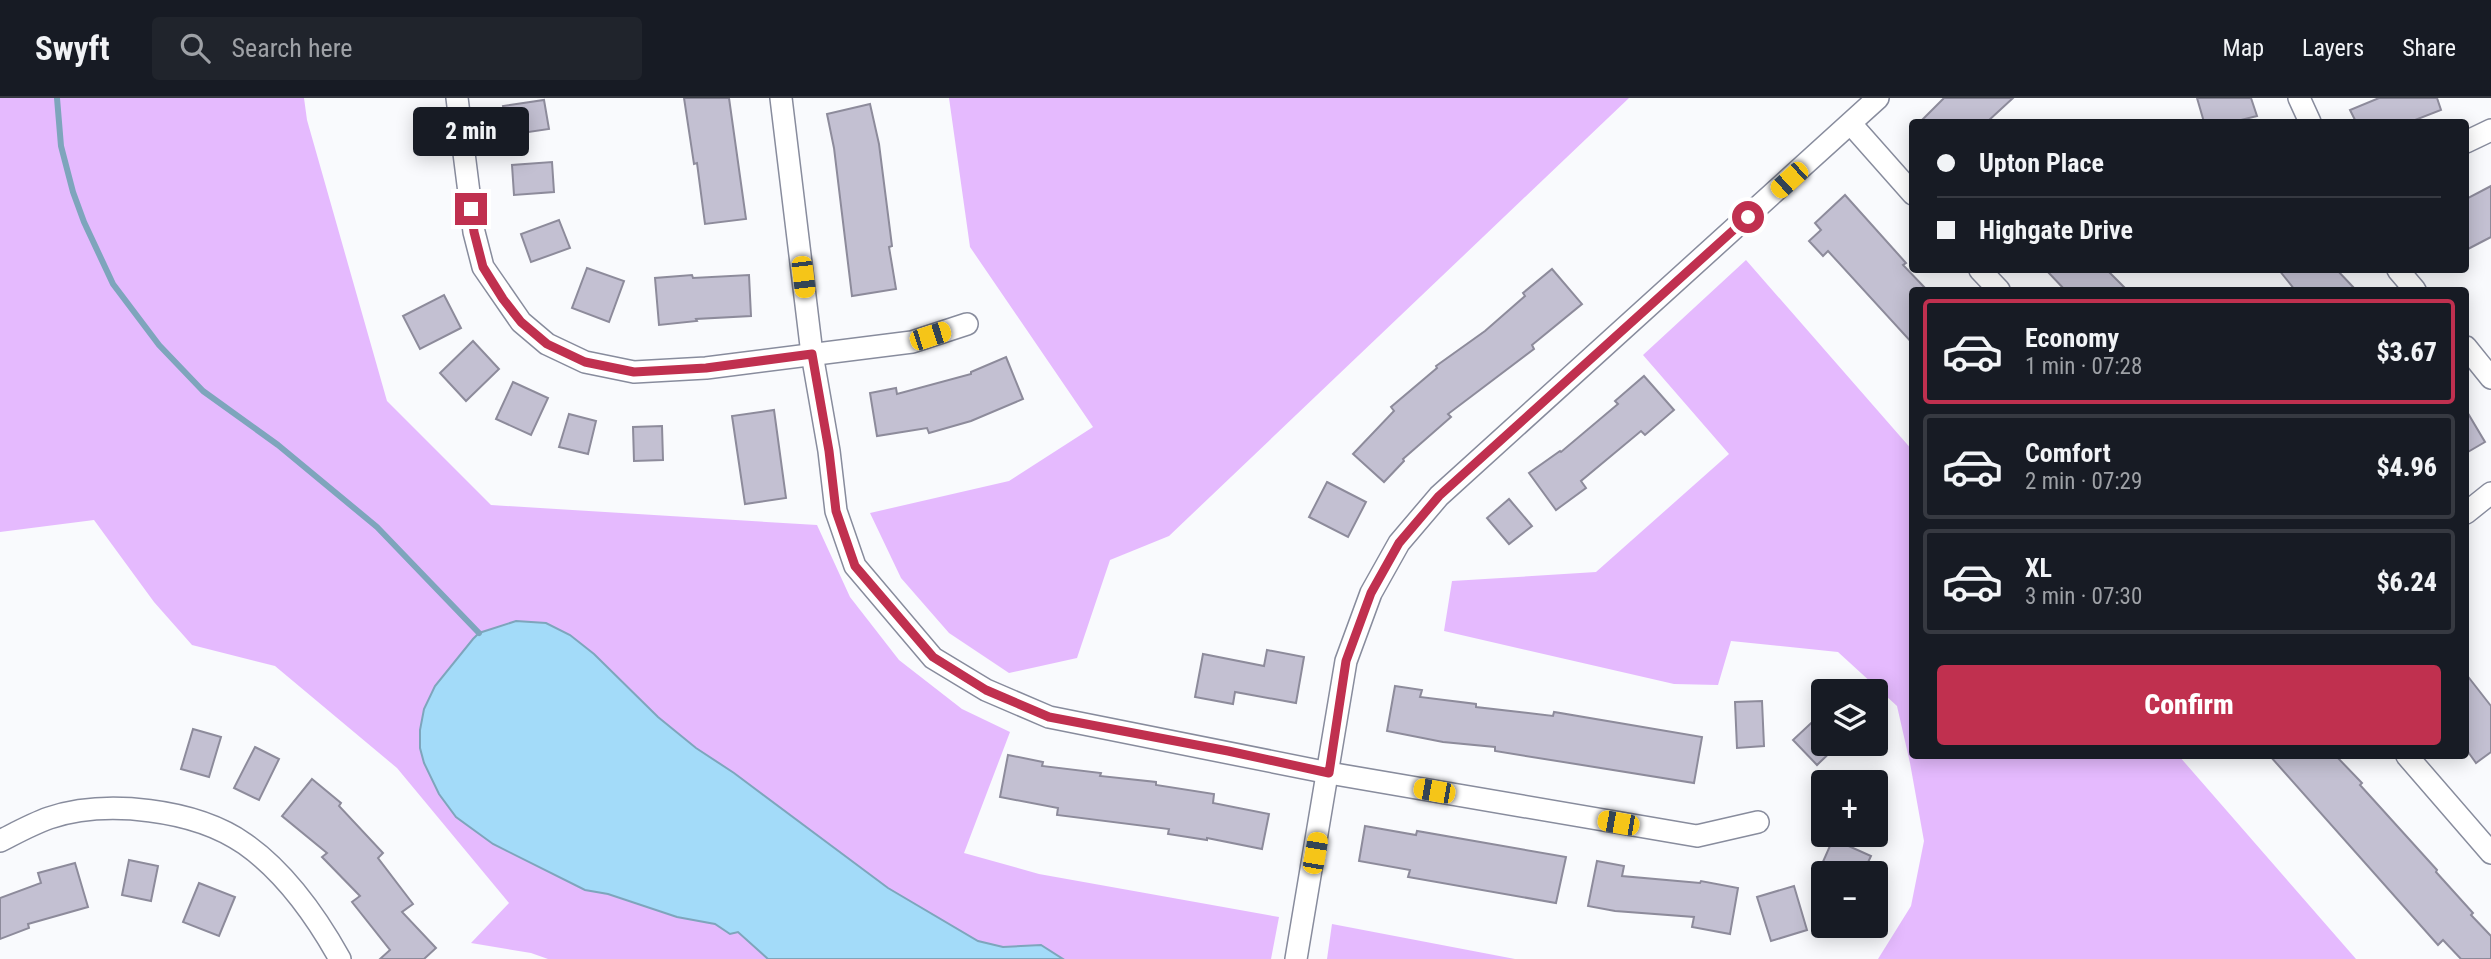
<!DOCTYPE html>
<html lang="en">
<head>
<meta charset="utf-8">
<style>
  :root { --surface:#171b24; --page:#20242c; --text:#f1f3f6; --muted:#9ea1a6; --line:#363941; --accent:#c0304f }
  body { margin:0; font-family:"Roboto Condensed",sans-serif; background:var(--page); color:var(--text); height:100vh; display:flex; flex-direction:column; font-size:26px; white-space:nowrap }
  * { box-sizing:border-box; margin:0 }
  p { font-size:23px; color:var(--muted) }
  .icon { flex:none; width:38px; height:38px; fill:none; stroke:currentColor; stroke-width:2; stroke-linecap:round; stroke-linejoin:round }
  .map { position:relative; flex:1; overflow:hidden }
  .panel { position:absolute; left:1909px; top:189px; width:560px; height:472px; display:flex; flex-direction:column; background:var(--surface); border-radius:7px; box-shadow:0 4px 18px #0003 }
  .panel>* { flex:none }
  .top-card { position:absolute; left:1909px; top:21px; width:560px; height:154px; border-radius:7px; box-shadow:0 4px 18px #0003; display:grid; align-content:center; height:154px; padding:0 28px; background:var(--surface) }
  .buttons { position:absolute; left:1811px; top:581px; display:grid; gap:14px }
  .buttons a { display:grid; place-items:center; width:77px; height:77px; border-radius:7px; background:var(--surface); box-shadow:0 4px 18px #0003; font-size:35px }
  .end { position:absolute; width:32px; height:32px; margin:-16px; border:9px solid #c0304f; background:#fff; box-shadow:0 0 0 4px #fff }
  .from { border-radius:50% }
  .bubble { position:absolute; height:49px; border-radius:7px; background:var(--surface); box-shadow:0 4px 18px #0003; font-size:23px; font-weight:800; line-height:49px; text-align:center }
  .car { position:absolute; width:21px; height:42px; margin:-21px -10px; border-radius:9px; box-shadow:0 0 5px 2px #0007; background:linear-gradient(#f5c518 24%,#345 0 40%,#f5c518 0 76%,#345 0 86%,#f5c518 0) }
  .top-card b { display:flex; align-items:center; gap:24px; height:66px; font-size:26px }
  .top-card b+b { border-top:2px solid var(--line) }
  .top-card i { width:18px; height:18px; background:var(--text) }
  ul { padding:12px 0 0; list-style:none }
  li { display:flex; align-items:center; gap:21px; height:105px; margin:0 14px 10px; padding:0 14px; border:4px solid var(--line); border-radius:7px }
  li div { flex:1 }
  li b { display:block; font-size:26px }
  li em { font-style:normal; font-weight:800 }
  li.selected { border-color:var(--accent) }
  li>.icon { width:63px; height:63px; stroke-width:1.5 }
  .cta { display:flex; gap:14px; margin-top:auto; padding:14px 28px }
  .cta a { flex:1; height:80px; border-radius:7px; background:var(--accent); color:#fff; font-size:28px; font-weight:800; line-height:80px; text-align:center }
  header { display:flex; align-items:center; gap:42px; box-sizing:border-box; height:98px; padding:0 35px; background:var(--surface); border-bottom:2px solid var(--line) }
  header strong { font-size:33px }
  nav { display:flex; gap:38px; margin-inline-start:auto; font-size:24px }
  .search { width:490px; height:63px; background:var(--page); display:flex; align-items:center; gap:18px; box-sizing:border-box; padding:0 24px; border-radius:7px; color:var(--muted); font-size:26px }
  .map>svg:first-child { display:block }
  .green { fill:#e5bafe }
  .water { fill:#a3dbf9; stroke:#7ea5bc; stroke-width:2 }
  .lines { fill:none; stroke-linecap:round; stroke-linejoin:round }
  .stream { stroke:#7ea5bc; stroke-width:6 }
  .building { fill:#c3c0d2; stroke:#8d8b9b; stroke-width:2 }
  .minor-casing { stroke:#888c9d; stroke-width:24 }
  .minor { stroke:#fff; stroke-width:21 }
  .route { stroke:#c0304f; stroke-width:9 }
</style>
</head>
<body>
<header>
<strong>Swyft</strong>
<div class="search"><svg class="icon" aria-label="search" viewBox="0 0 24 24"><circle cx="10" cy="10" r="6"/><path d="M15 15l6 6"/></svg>Search here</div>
<nav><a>Map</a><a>Layers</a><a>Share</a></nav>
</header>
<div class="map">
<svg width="2491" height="861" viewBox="0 0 2491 861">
  <rect width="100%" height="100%" fill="#f9fafd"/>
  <g class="green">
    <polygon points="0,0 304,0 307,22 387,303 491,407 817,427 850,499 899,562 962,611 1010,634 964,755 1039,776 1279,819 1271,861 548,861 531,855 471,845 509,805 397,670 275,568 192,547 154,504 94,422 0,434"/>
    <polygon points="949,0 1629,0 1169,438 1110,462 1077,560 1009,575 949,535 901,480 870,415 1009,383 1093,329 970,149"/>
    <polygon points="1746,162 1913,353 1913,658 2179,658 2356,861 1878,861 1911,808 1924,743 1910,665 1897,608 1838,554 1731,543 1718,587 1674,586 1444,533 1452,483 1596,474 1729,356 1643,257"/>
    <polygon points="1332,826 1515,861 1327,861"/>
  </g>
  <polygon class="water" points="516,523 546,525 570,537 594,556 658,619 696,650 734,675 888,790 978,843 1003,849 1041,847 1063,861 768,861 738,834 730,836 715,826 677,819 608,796 585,792 493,746 456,719 439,696 424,665 420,650 420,632 424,611 435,588 473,541 479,535"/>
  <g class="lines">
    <polyline class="stream" points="57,0 61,48 73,94 84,124 113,186 159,247 203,293 278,347 377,429 479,535"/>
  </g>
  <g class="building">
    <polygon points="684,0 729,0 746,121 705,126 697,65 694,66"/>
    <polygon points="1944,0 2013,0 1987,24 1920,24"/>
    <polygon points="2197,0 2251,0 2257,18 2233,24 2204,24"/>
    <polygon points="2379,0 2437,0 2441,12 2410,24 2356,24 2350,12"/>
    <polygon points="544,2 549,31 508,37 503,8"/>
    <polygon points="870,6 879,46 892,148 889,149 896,191 852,198 834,50 827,16"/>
    <polygon points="552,64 554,94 514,97 512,67"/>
    <polygon points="2491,88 2491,139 2466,152 2466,101"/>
    <polygon points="1845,97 1906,165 1903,167 1927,192 1913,192 1913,246 1828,153 1823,158 1809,143 1821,132 1815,125"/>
    <polygon points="559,122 570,150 531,164 521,136"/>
    <polygon points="587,170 624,183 609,224 572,210"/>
    <polygon points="1552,171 1582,206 1532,247 1534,251 1448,316 1451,319 1403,361 1404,363 1384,384 1353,356 1394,313 1391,309 1437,270 1436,268 1485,233 1525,198 1523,195"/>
    <polygon points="2046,172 2107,172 2127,192 2065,192"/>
    <polygon points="2279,172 2337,172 2356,192 2295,192"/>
    <polygon points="692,177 693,180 749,177 751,218 696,221 697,223 659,227 655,180"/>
    <polygon points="444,197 461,230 420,251 403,218"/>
    <polygon points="473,243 499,271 466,303 440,275"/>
    <polygon points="1006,259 1023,301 971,323 929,335 927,330 877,338 870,295 896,290 897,296 971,276 971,274"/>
    <polygon points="1644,278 1674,312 1645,337 1641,333 1581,383 1586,390 1556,412 1529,375 1560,353 1561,354 1618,306 1615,303"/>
    <polygon points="513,284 548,300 531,337 496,321"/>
    <polygon points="774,312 786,400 745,406 732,318"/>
    <polygon points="2466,312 2485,344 2466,355"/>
    <polygon points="569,316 596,323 588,356 559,349"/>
    <polygon points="662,328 663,362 634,363 633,329"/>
    <polygon points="1327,384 1366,404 1348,439 1309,419"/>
    <polygon points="1509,401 1532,428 1509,446 1487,420"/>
    <polygon points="1267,552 1304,559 1296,605 1235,594 1233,606 1195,599 1203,556 1264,568"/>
    <polygon points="2466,576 2491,608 2491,654 2476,665 2466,651"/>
    <polygon points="1395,588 1422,592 1420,599 1476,606 1476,609 1553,618 1554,614 1702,639 1694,685 1495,653 1495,649 1443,644 1387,633"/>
    <polygon points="1762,603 1764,648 1737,650 1735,604"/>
    <polygon points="1824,613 1824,646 1839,646 1817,667 1793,642"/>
    <polygon points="193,631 221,639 209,679 181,671"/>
    <polygon points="255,649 279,661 259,702 234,690"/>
    <polygon points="1008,657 1043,664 1042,668 1101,675 1100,678 1156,684 1156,687 1214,696 1213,705 1269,716 1262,751 1207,740 1207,742 1168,736 1169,731 1057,717 1058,710 1000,699"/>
    <polygon points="2270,658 2336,658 2362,685 2360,687 2437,772 2436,774 2473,815 2471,817 2491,838 2491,861 2461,861 2443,842 2438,847"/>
    <polygon points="312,681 341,705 339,708 383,755 378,760 413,806 402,814 436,850 424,861 380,861 390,852 352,804 360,798 322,759 327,755 282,718"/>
    <polygon points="1365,728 1416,737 1417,733 1566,759 1556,805 1408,779 1410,772 1359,763"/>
    <polygon points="1833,741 1871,758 1863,775 1818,775"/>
    <polygon points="129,762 158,768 151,803 122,797"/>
    <polygon points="1597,763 1624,768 1622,778 1700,785 1701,783 1738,790 1730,836 1692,829 1694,819 1615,813 1588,808"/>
    <polygon points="75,765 88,809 28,826 29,830 0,841 0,800 41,785 38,775"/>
    <polygon points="199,785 235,799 219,838 183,824"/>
    <polygon points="1794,788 1807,832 1771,843 1757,799"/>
  </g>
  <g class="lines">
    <g class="minor-casing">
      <g id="minor">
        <polyline points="457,0 474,134 483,169 521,224 547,246 585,264 634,274 706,270 912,244 967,226"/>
        <polyline points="781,0 812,256 829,353 836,413 855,468 933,560 986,592 1049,619 1329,675 1697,738 1758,724"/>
        <polyline points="2299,0 2310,24"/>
        <polyline points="1851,26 1913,96"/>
        <polyline points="2466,44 2491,32"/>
        <polyline points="1980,172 1999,192"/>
        <polyline points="2398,172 2415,192"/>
        <polyline points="2466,249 2491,280"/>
        <polyline points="2466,415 2491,395"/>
        <polyline points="2407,658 2491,755"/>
        <path d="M 0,743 C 16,735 32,726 49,720 C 106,701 195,711 245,746 C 286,775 316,818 340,861"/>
        <polyline points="1296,861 1346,563 1371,495 1399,445 1439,398 1878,0"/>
      </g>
    </g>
    <use href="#minor" class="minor"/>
  </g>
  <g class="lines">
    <polyline class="route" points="471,111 474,134 483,169 503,201 521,224 547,246 585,264 634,274 706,270 812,256 829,353 836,413 855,468 933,559 986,592 1049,619 1228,653 1329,675 1346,563 1371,495 1399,445 1439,398 1748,119"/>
  </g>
</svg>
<div class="buttons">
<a><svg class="icon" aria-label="layers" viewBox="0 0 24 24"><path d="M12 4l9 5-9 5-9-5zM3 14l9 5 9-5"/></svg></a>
<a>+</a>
<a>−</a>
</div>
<i class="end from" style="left:1748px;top:119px"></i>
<i class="end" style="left:471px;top:111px"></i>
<div class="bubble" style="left:413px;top:9px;width:116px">2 min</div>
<i class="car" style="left:1789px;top:82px;rotate:228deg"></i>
<i class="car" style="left:803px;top:179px;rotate:173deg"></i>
<i class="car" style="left:930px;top:238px;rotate:72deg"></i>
<i class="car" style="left:1434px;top:693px;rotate:280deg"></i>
<i class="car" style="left:1618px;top:725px;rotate:280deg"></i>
<i class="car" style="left:1315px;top:755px;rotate:10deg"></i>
<div class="top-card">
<b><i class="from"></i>Upton Place</b>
<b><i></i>Highgate Drive</b>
</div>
<section class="panel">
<ul>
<li class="selected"><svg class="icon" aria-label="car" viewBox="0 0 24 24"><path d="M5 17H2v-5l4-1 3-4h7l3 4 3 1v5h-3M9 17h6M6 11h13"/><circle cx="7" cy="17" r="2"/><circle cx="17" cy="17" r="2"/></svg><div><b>Economy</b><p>1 min · 07:28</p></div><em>$3.67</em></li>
<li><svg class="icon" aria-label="car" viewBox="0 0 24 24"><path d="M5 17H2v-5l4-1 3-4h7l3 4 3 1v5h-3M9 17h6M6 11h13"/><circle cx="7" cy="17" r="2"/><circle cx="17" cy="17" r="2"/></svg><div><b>Comfort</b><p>2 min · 07:29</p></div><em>$4.96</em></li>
<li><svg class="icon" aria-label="car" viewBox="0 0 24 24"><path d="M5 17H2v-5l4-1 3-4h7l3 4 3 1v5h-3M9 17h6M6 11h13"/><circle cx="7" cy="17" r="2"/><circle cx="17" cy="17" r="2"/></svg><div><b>XL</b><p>3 min · 07:30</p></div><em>$6.24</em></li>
</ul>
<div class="cta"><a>Confirm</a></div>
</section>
</div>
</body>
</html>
